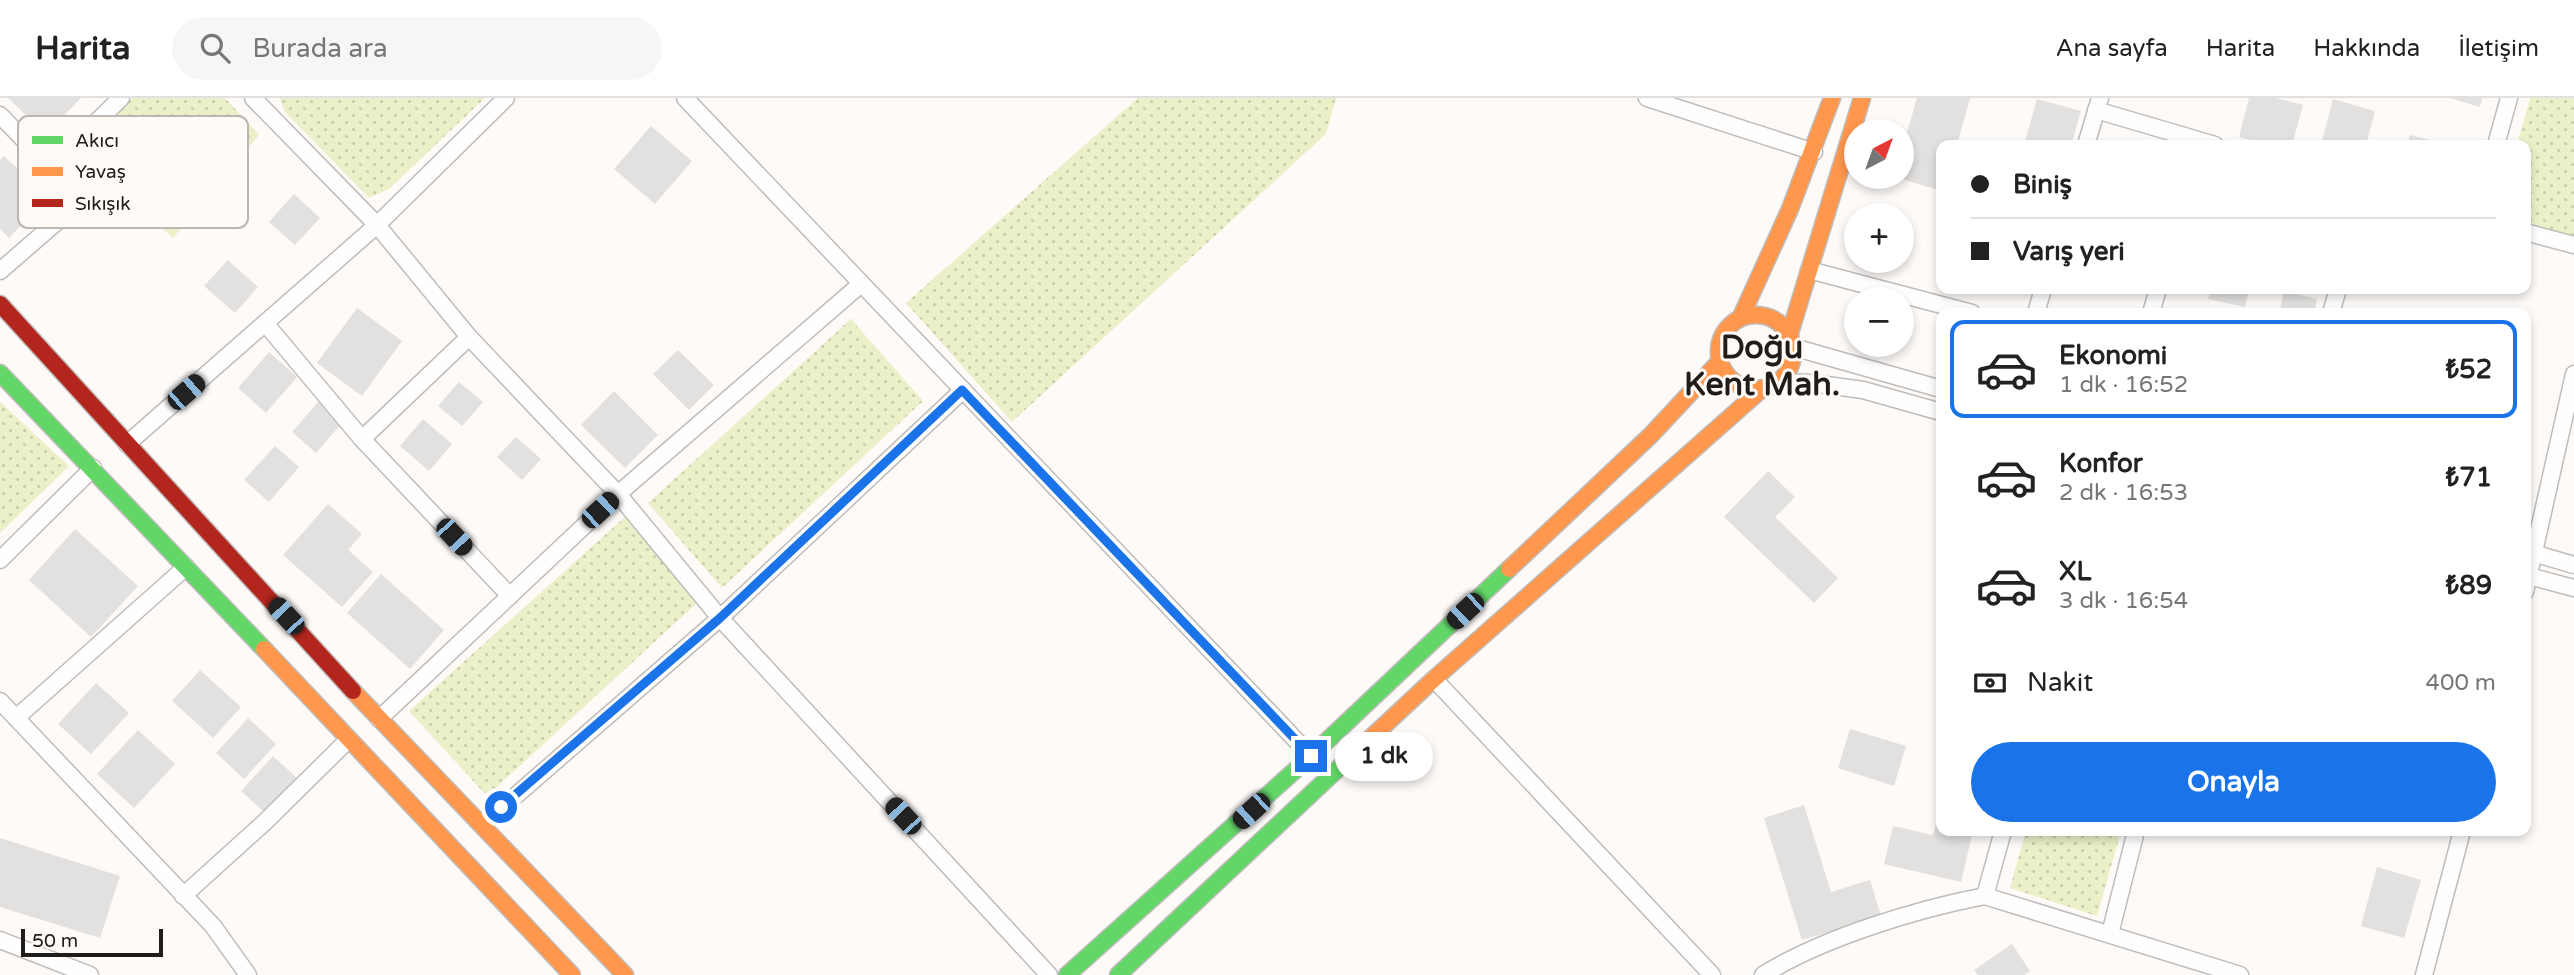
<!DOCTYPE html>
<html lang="tr">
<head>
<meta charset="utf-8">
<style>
  :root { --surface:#fff; --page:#f6f6f6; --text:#222; --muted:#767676; --line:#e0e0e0; --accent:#1a73e8 }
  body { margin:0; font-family:"Varela Round",sans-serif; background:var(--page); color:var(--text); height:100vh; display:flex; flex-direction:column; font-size:26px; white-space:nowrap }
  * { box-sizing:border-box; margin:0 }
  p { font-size:23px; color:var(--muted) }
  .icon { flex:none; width:38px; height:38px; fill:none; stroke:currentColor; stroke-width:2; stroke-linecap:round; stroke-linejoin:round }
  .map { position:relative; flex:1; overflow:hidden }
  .details { position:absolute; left:1936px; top:210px; width:595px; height:528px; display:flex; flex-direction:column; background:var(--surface); border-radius:14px; box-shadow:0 4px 10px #0003 }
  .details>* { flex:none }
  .guide { position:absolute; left:1936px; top:42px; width:595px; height:154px; border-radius:14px; box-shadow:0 4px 10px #0003; display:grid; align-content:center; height:154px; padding:0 35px; background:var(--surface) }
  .needle { width:46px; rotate:41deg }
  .buttons { position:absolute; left:1844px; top:21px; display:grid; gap:14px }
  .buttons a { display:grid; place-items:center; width:70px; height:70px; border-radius:50%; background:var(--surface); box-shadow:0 4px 10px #0003; font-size:35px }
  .scale { position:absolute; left:21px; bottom:18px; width:142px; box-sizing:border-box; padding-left:7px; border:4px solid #1f1c1a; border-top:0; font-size:19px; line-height:24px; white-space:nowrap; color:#1f1c1a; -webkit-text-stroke:5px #fffaf6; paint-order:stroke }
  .end { position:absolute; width:32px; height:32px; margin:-16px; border:9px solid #1a73e8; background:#fff; box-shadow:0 0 0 4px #fff }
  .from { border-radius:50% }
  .bubble { position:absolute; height:49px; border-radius:24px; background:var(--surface); box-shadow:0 4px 10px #0003; font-size:23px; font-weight:700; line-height:49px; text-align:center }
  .car { position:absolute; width:21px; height:42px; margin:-21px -10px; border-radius:9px; box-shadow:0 0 5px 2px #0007; background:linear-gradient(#222 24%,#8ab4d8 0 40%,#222 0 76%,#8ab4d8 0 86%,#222 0) }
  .guide b { display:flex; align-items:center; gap:24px; height:66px; font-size:26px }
  .guide b+b { border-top:2px solid var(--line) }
  .guide i { width:18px; height:18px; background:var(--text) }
  ul { padding:12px 0 0; list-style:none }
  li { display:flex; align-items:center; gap:21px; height:98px; margin:0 14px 10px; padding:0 21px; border:4px solid transparent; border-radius:14px }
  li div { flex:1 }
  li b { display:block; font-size:26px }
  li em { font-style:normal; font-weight:700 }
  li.selected { border-color:var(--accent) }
  li>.icon { width:63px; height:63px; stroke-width:1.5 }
  .pay { display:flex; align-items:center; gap:18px; height:77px; padding:0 35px; font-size:26px }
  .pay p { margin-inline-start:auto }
  .button { display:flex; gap:14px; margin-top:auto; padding:14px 35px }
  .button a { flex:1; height:80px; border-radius:42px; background:var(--accent); color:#fff; font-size:28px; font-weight:700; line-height:80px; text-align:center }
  header { display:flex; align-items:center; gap:42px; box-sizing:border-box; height:98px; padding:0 35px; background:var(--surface); border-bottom:2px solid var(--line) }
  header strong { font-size:33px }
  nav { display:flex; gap:38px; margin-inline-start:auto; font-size:24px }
  .search { width:490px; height:63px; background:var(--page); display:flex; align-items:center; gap:18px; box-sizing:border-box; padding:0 24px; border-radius:38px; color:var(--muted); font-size:26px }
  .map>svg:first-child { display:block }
  .park { fill:url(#park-dots) }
  .building { fill:#e3e1df }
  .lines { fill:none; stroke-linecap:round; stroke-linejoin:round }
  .street-casing { stroke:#bfbcba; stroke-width:19 }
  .fast-casing { stroke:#bfbcba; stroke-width:19 }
  .slow-casing { stroke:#bfbcba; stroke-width:19 }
  .jam-casing { stroke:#bfbcba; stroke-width:19 }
  .street { stroke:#fffefe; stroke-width:16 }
  .fast { stroke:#63d668; stroke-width:16 }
  .slow { stroke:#ff974d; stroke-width:16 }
  .jam { stroke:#b3261e; stroke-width:16 }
  .route { stroke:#1a73e8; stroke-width:9 }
  .labels { text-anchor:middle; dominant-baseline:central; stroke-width:6; stroke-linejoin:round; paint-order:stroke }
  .district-label { font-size:32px; font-weight:bold; fill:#1f1c1a; stroke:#fffaf6 }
  .key { fill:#fffaf6; stroke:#bcb7b4; stroke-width:2 }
  .key-label { font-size:19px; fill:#1f1c1a }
</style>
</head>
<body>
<header>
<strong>Harita</strong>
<div class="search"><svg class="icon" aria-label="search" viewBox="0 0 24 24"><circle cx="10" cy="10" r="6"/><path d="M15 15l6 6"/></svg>Burada ara</div>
<nav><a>Ana sayfa</a><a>Harita</a><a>Hakkında</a><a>İletişim</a></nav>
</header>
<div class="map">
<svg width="2574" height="877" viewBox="0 0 2574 877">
  <defs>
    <pattern id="park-dots" width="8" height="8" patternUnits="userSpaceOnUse" patternTransform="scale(1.75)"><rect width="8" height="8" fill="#ebf0c9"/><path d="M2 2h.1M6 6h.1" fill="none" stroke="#c9cdac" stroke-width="1.8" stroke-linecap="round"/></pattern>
  </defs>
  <rect width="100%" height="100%" fill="#fdfaf8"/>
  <g class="park">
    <polygon points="133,0 225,0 259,37 173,140 81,55 91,36"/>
    <polygon points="280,0 485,0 389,91 369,100 284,13"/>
    <polygon points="1138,0 1336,0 1326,36 1012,324 906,205"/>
    <polygon points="2530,0 2574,0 2574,140 2525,125 2525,47 2517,47"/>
    <polygon points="851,221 923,303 722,490 648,405"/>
    <polygon points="0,304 69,368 0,435"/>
    <polygon points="627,417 697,505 487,698 409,613"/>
    <polygon points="2026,733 2121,733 2097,818 2010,790"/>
  </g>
  <g class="building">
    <polygon points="8,0 81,0 46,36"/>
    <polygon points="1917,0 1970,0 1957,47 1941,47 1941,93 1896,79 1902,79 1902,52"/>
    <polygon points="2249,0 2276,0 2303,7 2292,47 2270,47 2239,39"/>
    <polygon points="2450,0 2482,0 2480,9"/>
    <polygon points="2037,1 2081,13 2071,47 2024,47"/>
    <polygon points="2333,1 2375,13 2366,47 2321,47"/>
    <polygon points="651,28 692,63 655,106 614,71"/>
    <polygon points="2410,37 2445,46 2445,47 2407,47"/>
    <polygon points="4,58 48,98 9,140 0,131 0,62"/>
    <polygon points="294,96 320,120 295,147 269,124"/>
    <polygon points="228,162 258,189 235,215 204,188"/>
    <polygon points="2211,191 2249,191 2245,209 2208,201"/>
    <polygon points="2284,193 2317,201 2314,215 2279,215"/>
    <polygon points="357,210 402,243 362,298 317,265"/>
    <polygon points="678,252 714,287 689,312 653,276"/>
    <polygon points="269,254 297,279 266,315 238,290"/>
    <polygon points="459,284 483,304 462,328 438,308"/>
    <polygon points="614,293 658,337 625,370 581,327"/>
    <polygon points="318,304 342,325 316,355 292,334"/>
    <polygon points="423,321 452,346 429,373 400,348"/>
    <polygon points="516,339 541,361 522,382 497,359"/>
    <polygon points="275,348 299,369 269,404 244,382"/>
    <polygon points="1768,373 1795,399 1775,419 1838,480 1814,505 1724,419"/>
    <polygon points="328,406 362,436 348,452 373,474 342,509 283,457"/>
    <polygon points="75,431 138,488 91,539 29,482"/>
    <polygon points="381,476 444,532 410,571 347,515"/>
    <polygon points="200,572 241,609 213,640 172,603"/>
    <polygon points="96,585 129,615 91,656 58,626"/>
    <polygon points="248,620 276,646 244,681 216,655"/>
    <polygon points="1850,631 1906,648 1894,688 1838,670"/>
    <polygon points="138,632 175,666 134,710 97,676"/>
    <polygon points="273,658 297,680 265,715 241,693"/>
    <polygon points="1804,707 1831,794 1870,782 1881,818 1802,842 1764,720"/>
    <polygon points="1940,708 1941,733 1973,733 1961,784 1884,766 1893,728 1933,737"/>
    <polygon points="0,740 120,778 100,840 0,809"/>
    <polygon points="2377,769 2421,782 2404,840 2361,828"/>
    <polygon points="2012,846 2030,873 2025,877 1978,877 1974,872"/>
  </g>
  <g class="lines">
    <g class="street-casing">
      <g id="street">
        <polyline points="253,0 377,127 469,239 618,396 720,520 1049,877"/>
        <polyline points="685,0 1311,658"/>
        <polyline points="1647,0 1814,54"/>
        <polyline points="2096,12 2215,47"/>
        <polyline points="0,17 82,102 0,173"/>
        <polyline points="2086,47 2100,0"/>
        <polyline points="2496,47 2509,0"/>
        <polyline points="50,69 121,0"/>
        <polyline points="2525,134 2574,147"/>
        <polyline points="1809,172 1972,215"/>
        <polyline points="2036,215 2043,191"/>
        <polyline points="2151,215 2158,191"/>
        <polyline points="2331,215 2338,191"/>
        <polyline points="265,225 362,341 510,498"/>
        <polyline points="1793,249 1941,291"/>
        <polyline points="1777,284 1812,285 1863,292 1941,314"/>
        <polyline points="362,341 469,239"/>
        <polyline points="127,346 377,127 506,0"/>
        <polyline points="2526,453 2574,467"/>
        <polyline points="0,462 93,370"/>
        <polyline points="2525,477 2574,490"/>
        <polyline points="2525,494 2574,276"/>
        <polyline points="1434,581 1712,877"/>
        <polyline points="0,603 213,828 248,877"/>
        <polyline points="16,620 186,469"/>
        <polyline points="379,621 618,396 861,186"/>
        <polyline points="482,727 720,520 963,292"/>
        <polyline points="183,798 266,723 349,641"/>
        <polyline points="1985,798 2003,733"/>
        <polyline points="2110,836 2136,733"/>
        <polyline points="0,842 90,877"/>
        <path d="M 1763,877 C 1822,840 1917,811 1985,798 L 2240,877"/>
        <polyline points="2424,877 2462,733"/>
      </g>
    </g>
    <g class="fast-casing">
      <g id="fast">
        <polyline points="0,275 264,551"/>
        <polyline points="1067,877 1311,658 1509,471"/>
        <polyline points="1118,877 1360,650"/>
      </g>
    </g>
    <g class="slow-casing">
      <g id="slow">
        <circle cx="1756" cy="254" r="37"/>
        <polyline points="1741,219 1790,111 1832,0"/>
        <polyline points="1789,238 1862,0"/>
        <polyline points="1509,471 1651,337 1720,263"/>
        <polyline points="264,551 572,877"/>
        <polyline points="353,593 625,877"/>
        <polyline points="1360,650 1434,581 1763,290"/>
      </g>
    </g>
    <g class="jam-casing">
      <polyline id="jam" points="0,206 353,593"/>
    </g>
    <use href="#street" class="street"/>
    <use href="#fast" class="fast"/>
    <use href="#slow" class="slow"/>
    <use href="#jam" class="jam"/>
  </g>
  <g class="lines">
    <polyline class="route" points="501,709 720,520 962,292 1311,658"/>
  </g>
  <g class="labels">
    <g class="district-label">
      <text x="1762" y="250">Doğu<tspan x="1762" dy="37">Kent Mah.</tspan></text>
    </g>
  </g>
  <rect x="18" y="18" width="230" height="112" rx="10" class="key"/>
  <rect x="32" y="38" width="31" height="8" fill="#63d668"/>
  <rect x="32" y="69" width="31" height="9" fill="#ff974d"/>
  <rect x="32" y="101" width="31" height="8" fill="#b3261e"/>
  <g class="key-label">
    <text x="75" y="49">Akıcı</text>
    <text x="75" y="80">Yavaş</text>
    <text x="75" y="112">Sıkışık</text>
  </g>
</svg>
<div class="buttons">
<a><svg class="needle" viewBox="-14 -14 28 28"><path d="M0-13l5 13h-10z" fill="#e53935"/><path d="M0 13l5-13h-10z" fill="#767676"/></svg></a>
<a>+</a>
<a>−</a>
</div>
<div class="scale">50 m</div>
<i class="end from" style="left:501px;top:709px"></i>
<i class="end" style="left:1311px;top:658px"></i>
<div class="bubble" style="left:1335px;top:634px;width:98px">1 dk</div>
<i class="car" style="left:186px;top:294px;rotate:49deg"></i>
<i class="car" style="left:600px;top:412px;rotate:47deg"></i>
<i class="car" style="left:454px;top:439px;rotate:137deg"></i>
<i class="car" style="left:1465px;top:513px;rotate:227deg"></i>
<i class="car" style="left:286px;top:518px;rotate:317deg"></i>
<i class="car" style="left:1251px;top:713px;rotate:228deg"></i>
<i class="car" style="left:903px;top:718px;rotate:317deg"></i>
<div class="guide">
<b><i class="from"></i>Biniş</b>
<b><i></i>Varış yeri</b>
</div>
<section class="details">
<ul>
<li class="selected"><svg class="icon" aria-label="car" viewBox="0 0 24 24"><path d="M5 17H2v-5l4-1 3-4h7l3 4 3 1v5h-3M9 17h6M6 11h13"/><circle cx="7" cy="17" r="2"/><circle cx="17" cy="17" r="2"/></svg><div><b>Ekonomi</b><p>1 dk · 16:52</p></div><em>₺52</em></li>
<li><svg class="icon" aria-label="car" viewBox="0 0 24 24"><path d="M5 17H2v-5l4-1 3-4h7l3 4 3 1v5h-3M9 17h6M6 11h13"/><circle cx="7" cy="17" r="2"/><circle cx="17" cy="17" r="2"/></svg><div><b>Konfor</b><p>2 dk · 16:53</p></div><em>₺71</em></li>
<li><svg class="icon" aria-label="car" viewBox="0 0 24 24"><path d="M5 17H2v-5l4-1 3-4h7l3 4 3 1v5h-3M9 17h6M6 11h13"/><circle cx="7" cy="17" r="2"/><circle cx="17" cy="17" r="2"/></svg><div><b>XL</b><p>3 dk · 16:54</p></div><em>₺89</em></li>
</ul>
<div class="pay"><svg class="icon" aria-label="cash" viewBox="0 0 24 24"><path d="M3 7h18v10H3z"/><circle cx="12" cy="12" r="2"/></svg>Nakit<p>400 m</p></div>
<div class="button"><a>Onayla</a></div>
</section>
</div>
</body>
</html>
